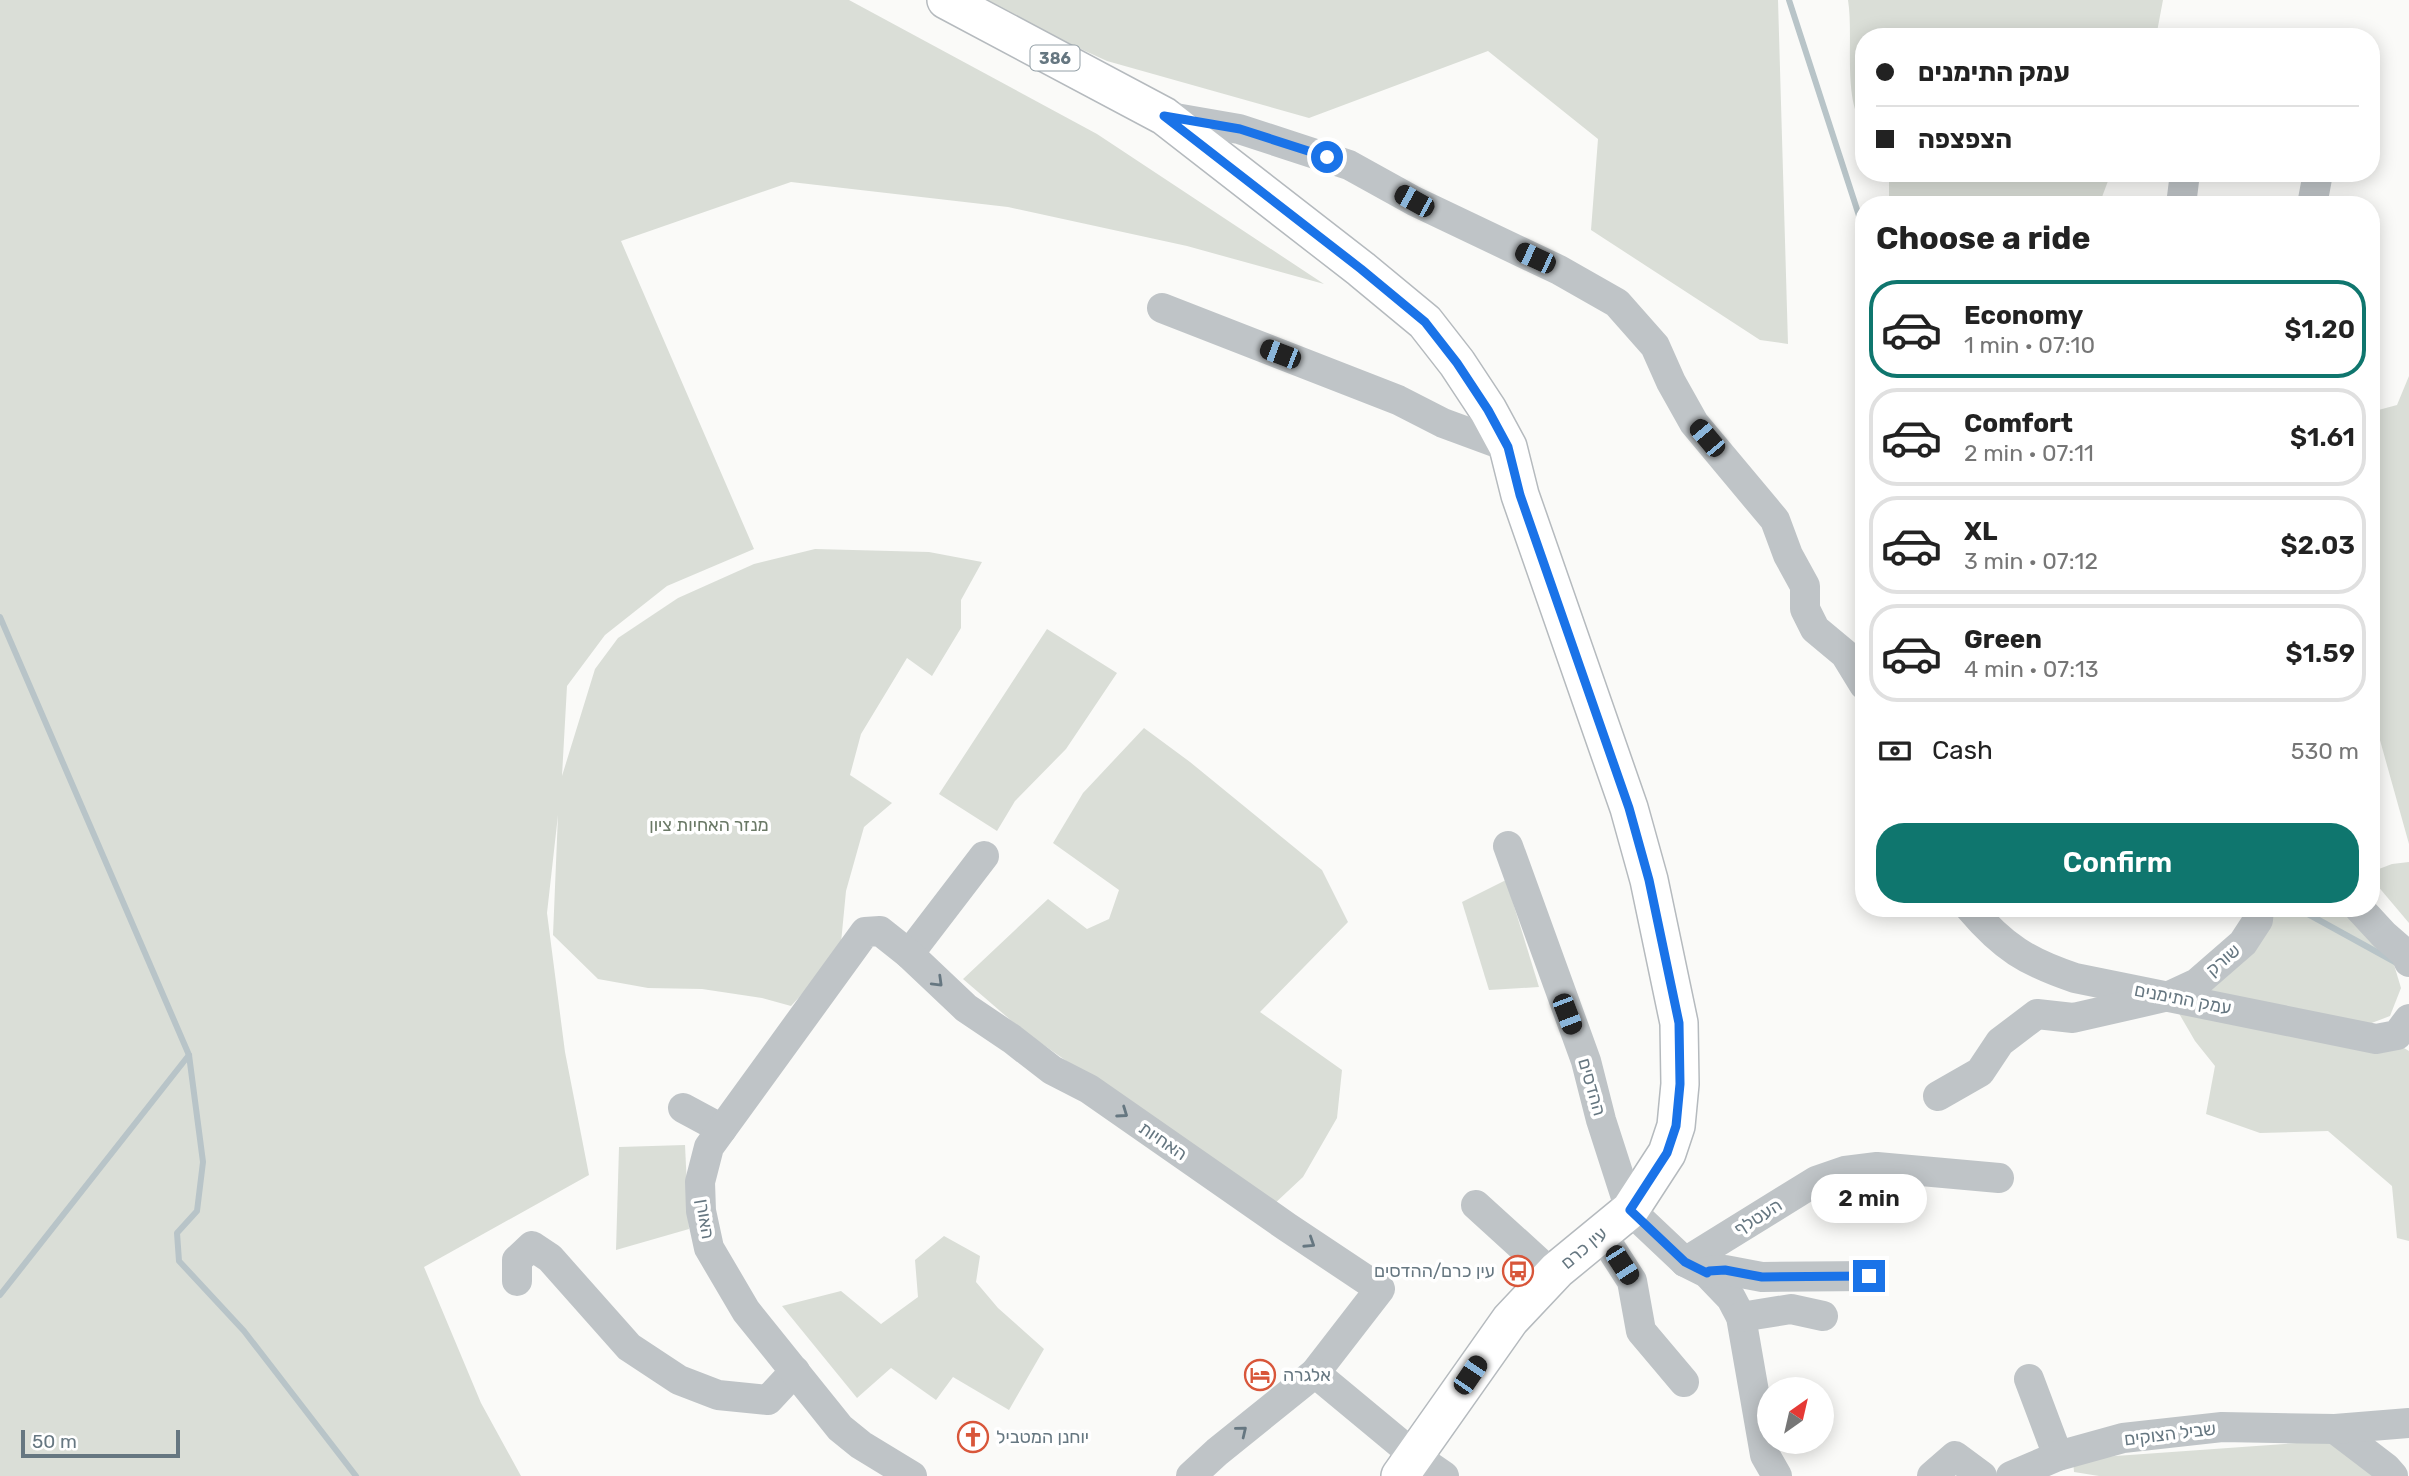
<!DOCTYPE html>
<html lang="en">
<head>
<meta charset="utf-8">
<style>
  :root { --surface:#fff; --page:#f2f2f2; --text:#222; --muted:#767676; --line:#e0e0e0; --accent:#0f766e }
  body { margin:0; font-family:Rubik,"Noto Sans Hebrew",sans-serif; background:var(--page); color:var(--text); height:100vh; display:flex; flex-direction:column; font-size:26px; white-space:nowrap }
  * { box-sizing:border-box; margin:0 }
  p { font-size:23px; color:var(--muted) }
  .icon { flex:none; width:38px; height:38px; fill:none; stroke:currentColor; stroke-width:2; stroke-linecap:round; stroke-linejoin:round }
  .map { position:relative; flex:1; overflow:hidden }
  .details { position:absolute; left:1855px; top:196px; width:525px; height:721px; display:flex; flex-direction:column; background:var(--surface); border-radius:28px; box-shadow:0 4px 18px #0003 }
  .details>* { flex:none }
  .hud { position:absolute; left:1855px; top:28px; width:525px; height:154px; border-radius:28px; box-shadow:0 4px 18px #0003; display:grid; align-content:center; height:154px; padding:0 21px; background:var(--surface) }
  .needle { width:46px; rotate:34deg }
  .tools { position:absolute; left:1757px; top:1377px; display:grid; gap:14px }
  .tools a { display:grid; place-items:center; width:77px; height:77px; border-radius:50%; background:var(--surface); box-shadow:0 4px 18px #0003; font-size:35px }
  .scale { position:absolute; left:21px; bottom:18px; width:159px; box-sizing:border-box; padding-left:7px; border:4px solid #667781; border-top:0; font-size:19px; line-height:24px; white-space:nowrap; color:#667781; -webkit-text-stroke:5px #fff; paint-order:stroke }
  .end { position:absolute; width:32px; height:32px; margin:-16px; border:9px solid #1a73e8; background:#fff; box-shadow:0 0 0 4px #fff }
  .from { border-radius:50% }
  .bubble { position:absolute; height:49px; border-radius:24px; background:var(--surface); box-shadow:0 4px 18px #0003; font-size:23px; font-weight:600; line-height:49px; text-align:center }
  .car { position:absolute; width:21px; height:42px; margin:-21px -10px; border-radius:9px; box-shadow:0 0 5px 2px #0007; background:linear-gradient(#222 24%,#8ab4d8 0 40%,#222 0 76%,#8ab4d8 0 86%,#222 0) }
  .hud b { display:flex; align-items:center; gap:24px; height:66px; font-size:26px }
  .hud b+b { border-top:2px solid var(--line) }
  .hud i { width:18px; height:18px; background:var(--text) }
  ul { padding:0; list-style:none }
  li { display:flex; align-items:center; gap:21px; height:98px; margin:0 14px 10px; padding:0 7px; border:4px solid var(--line); border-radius:28px }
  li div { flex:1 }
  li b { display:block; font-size:26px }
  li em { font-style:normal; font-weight:600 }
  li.on { border-color:var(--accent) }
  li>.icon { width:63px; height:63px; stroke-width:1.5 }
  h2 { padding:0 21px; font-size:32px; line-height:84px }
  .pay { display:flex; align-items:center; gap:18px; height:77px; padding:0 21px; font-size:26px }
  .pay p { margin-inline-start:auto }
  .cta { display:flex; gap:14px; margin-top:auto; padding:14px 21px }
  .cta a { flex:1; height:80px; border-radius:28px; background:var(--accent); color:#fff; font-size:28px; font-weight:600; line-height:80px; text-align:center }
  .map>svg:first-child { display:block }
  .green { fill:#daded7 }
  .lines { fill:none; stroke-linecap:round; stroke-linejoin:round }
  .stream { stroke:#b8c4c8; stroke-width:6 }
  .major-casing { stroke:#b5babe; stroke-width:40 }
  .minor { stroke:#bfc4c7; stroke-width:30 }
  .major { stroke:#fff; stroke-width:37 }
  .oneway { stroke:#667781 }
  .route { stroke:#1a73e8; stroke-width:9 }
  .labels { text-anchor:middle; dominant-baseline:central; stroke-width:7; stroke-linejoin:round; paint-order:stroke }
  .shield { fill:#fff; stroke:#94a0a7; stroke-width:2 }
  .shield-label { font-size:16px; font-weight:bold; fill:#667781 }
  .park-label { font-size:18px; fill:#6a7966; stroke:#fff }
  .street-label { font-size:18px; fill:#667781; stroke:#fff }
  .poi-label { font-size:18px; fill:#667781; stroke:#fff; text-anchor:start }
</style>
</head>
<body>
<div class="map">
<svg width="2409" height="1476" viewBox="0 0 2409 1476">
  <rect width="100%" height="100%" fill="#fafaf8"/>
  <g class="green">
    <polygon points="0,0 849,0 1097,134 1324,284 1187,246 1008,207 791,182 621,241 754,549 667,586 605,635 567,686 562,776 595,669 618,638 678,598 754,564 815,549 929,552 982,562 961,600 961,628 932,676 907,658 861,734 850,775 892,803 864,827 846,891 840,953 791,1006 762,998 702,989 648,988 598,979 553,935 558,815 547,913 565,1052 589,1175 424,1267 481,1403 521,1476 0,1476"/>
    <polygon points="974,0 1778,0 1788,344 1760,340 1591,230 1598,139 1488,51 1309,118 1107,61"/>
    <path d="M 1848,0 L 2163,0 L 2156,37 L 1864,37 L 1864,127 C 1842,101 1854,36 1848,0 Z"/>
    <polygon points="1889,173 2111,173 2099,205 1889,205"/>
    <polygon points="2409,376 2409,844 2371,708 2371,412 2397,405"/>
    <polygon points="1047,629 1117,673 1066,749 1015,801 997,831 939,794"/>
    <polygon points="1144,728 1190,762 1322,870 1348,922 1260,1012 1342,1070 1337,1118 1303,1177 1272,1206 1021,1029 963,979 1048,899 1087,929 1109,919 1119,890 1053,843 1083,793"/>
    <polygon points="2409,862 2409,923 2371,878 2371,872 2392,864"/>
    <polygon points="1506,880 1539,987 1489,990 1462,902"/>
    <polygon points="2268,908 2345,908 2392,958 2401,988 2390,1016 2369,1024 2201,993"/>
    <polygon points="2177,1010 2216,1018 2404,1048 2409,1051 2409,1241 2397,1238 2392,1186 2328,1131 2260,1133 2206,1114 2215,1066 2195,1041"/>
    <polygon points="685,1145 689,1229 616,1250 619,1147"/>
    <polygon points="944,1236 980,1256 976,1282 998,1308 1044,1349 1009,1410 953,1377 936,1400 891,1368 857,1398 782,1306 841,1291 881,1324 918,1297 915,1260"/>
    <polygon points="2339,1440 2382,1476 2099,1476 2074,1472 2073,1459"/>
  </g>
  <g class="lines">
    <g class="stream">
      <polyline points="1789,0 1864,231"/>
      <polyline points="0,617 189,1055 203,1162 197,1211 177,1233 179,1261 244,1331 356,1476"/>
      <polyline points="2297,908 2395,962"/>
      <polyline points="0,1295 189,1055"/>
    </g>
    <g class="major-casing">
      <polyline id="major" points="946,0 1164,116 1361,269 1425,322 1457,363 1488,410 1508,447 1520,495 1629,808 1649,880 1679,1023 1680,1084 1676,1126 1667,1153 1630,1210 1557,1270 1510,1320 1400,1476"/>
    </g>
    <g class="minor">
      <polyline points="1164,116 1239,129 1349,165 1414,201 1559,270 1617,303 1655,346 1671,382 1694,423 1775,520 1788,555 1805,586 1805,609 1815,629 1845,654 1864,685"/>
      <polyline points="2181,205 2185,173"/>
      <polyline points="2312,205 2318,173"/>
      <polyline points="1162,308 1398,400 1443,423 1508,447"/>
      <polyline points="1508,846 1586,1061 1601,1120 1630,1210 1685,1262 1707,1273 1731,1298 1741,1317 1765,1455 1777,1476"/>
      <path d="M 1970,908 C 2003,947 2027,962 2075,978 L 2376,1039 L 2397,1035 L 2409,1019"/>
      <polyline points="2359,908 2384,935 2405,953 2409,962"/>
      <polyline points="909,954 984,856"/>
      <polyline points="1938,1096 1980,1072 2000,1042 2037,1014 2073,1018 2169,996 2197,983 2243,943 2258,920 2259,908"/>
      <polyline points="683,1108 722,1129"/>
      <polyline points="1476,1205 1553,1275"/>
      <polyline points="1601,1233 1632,1281 1641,1331 1684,1382"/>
      <polyline points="1685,1262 1816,1181 1845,1171 1877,1167 1999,1178"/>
      <polyline points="1707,1273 1709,1271 1725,1270 1762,1277 1869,1276"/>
      <polyline points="517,1281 517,1260 532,1246 550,1258 629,1347 679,1380 718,1395 768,1400 795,1371"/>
      <polyline points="1741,1317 1791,1309 1823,1316"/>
      <polyline points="2029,1379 2058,1456"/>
      <polyline points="2335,1429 2386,1468 2393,1476"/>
      <polyline points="912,1476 861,1445 840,1428 746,1311 709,1248 701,1211 700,1182 709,1147 865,932 880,931 909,954 966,1008 1012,1039 1052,1070 1089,1089 1287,1227 1380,1289 1315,1373"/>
      <polyline points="1191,1476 1217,1452 1315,1373 1415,1456 1444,1476"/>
      <polyline points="1932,1476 1955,1456 1982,1476"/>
      <polyline points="2011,1476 2058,1456 2123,1438 2222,1427 2335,1429 2409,1423"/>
    </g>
    <use href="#major" class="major"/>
  </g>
  <defs><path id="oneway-chevron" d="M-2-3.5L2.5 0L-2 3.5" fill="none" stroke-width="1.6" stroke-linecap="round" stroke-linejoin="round" transform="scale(1.75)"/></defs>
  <g class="oneway">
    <use href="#oneway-chevron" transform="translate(938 982) rotate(44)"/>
    <use href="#oneway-chevron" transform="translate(1123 1113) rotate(35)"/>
    <use href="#oneway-chevron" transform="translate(1310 1243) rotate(33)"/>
    <use href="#oneway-chevron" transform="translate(1242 1431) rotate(-39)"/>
  </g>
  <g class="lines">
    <polyline class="route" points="1327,157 1240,129 1164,116 1361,269 1425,322 1457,363 1488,410 1508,447 1520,495 1629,808 1649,880 1679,1023 1680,1084 1676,1126 1667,1153 1630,1210 1685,1262 1707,1273 1709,1271 1725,1270 1762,1277 1869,1276"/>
  </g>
  <defs>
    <g id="bus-ring" transform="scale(1.575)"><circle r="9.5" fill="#fff" stroke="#d8563a" stroke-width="1.5"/><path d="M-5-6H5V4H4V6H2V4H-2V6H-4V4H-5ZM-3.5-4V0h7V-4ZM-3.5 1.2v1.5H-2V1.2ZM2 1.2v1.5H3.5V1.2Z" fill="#d8563a"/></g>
    <g id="hotel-ring" transform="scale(1.575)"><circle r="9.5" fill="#fff" stroke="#d8563a" stroke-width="1.5"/><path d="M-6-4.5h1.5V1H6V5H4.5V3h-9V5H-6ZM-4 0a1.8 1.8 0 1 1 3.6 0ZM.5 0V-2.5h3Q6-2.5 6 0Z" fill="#d8563a"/></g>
    <g id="church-ring" transform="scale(1.575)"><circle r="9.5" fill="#fff" stroke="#d8563a" stroke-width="1.5"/><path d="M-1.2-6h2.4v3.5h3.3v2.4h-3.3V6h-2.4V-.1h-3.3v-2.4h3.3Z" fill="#d8563a"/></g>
  </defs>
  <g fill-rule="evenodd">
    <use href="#bus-ring" x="1518" y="1271"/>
    <use href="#hotel-ring" x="1260" y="1375"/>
    <use href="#church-ring" x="973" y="1437"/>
  </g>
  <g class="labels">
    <rect class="shield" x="1030.5" y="45.5" width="49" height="25" rx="5"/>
    <g class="shield-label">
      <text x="1055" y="58">386</text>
    </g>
    <g class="park-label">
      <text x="709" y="825">מנזר האחיות ציון</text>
    </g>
    <g class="street-label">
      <text transform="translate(2223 960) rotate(-41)">שורק</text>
      <text transform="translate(2183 999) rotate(11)">עמק התימנים</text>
      <text transform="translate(1592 1087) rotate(74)">ההדסים</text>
      <text transform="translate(1163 1141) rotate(34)">האחיות</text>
      <text transform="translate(1758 1217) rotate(-32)">העטלף</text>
      <text transform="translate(705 1219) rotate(81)">האורן</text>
      <text transform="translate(1584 1248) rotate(-40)">עין כרם</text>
      <text transform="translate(2170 1434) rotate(-7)">שביל הצוקים</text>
    </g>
    <g class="poi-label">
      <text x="1495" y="1271" text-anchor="end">עין כרם/ההדסים</text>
      <text x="1283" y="1375">אלגרה</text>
      <text x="996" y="1437">יוחנן המטביל</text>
    </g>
  </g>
</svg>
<div class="tools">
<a><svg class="needle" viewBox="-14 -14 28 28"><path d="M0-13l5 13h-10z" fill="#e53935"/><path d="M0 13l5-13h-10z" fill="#767676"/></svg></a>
</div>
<div class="scale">50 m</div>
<i class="end from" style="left:1327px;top:157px"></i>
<i class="end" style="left:1869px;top:1276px"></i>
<div class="bubble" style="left:1811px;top:1174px;width:116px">2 min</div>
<i class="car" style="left:1414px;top:201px;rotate:299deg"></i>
<i class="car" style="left:1535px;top:258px;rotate:295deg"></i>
<i class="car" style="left:1280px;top:354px;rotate:291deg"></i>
<i class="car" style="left:1707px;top:438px;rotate:320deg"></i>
<i class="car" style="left:1567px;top:1014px;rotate:159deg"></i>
<i class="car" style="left:1622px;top:1265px;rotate:147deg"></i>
<i class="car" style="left:1470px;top:1375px;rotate:34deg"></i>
<div class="hud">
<b><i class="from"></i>עמק התימנים</b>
<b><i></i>הצפצפה</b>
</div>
<section class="details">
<h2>Choose a ride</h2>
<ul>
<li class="on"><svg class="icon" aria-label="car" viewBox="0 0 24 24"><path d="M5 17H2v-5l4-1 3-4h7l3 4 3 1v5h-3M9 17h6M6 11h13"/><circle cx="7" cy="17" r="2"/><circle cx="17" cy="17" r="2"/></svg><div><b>Economy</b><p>1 min · 07:10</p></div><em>$1.20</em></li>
<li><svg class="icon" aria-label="car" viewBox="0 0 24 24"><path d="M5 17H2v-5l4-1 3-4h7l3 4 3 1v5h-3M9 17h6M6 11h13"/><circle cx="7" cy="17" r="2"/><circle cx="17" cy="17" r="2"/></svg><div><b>Comfort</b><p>2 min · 07:11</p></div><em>$1.61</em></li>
<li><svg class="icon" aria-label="car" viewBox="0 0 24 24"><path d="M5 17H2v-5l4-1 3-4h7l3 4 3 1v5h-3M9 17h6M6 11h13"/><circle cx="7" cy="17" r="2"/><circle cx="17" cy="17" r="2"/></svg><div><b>XL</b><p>3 min · 07:12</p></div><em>$2.03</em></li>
<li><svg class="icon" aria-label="car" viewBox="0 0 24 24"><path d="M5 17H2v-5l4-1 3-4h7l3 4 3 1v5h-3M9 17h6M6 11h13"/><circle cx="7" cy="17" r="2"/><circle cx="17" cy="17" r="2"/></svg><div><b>Green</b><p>4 min · 07:13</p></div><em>$1.59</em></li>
</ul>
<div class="pay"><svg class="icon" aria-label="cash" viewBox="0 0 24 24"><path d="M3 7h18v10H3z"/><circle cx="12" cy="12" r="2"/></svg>Cash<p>530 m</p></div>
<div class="cta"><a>Confirm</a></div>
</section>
</div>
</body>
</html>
